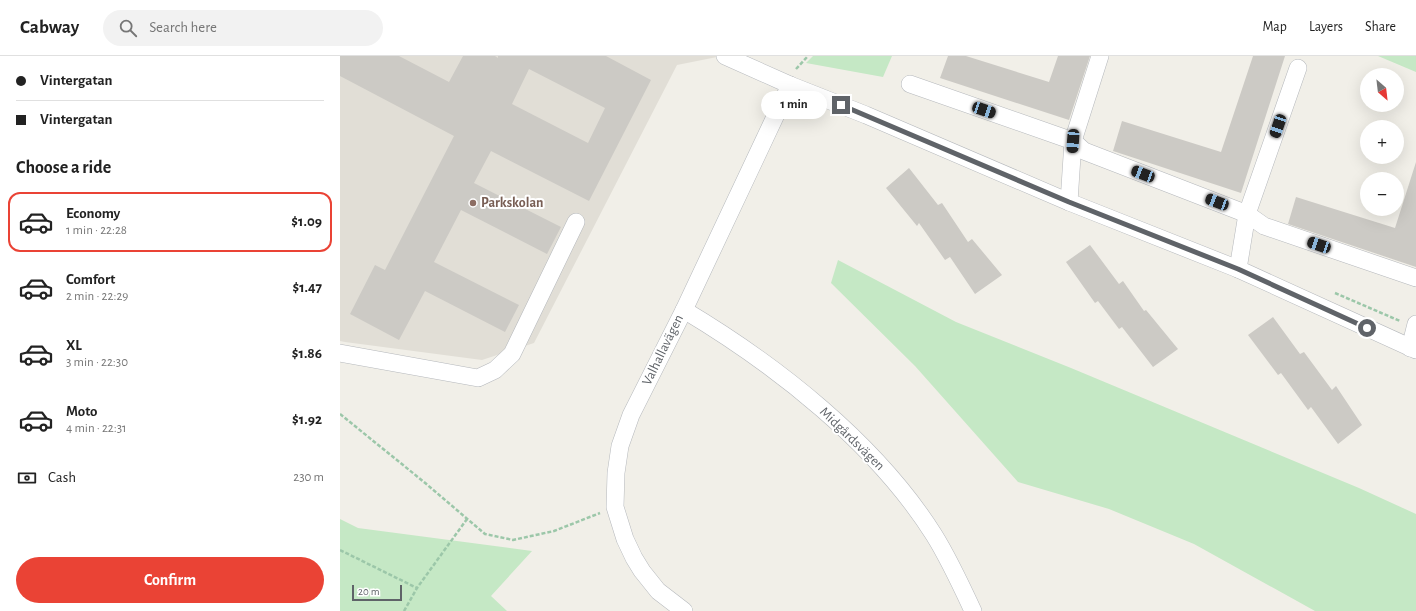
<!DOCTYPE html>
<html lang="en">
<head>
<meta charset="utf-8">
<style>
  :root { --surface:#fff; --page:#f2f2f2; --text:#222; --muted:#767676; --line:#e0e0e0; --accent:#ea4335 }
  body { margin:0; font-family:"Alegreya Sans",sans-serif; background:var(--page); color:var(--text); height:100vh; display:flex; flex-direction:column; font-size:15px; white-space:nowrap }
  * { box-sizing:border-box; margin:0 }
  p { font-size:13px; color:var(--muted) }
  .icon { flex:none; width:22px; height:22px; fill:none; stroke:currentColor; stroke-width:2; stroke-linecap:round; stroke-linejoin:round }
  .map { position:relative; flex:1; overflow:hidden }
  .drawer { display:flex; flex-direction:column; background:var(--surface); width:340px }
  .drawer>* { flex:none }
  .guide { display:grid; align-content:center; height:88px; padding:0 16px; background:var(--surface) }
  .needle { width:26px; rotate:152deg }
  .tools { position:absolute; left:1020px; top:12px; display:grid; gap:8px }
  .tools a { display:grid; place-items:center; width:44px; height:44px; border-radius:50%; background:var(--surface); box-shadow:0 4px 16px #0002; font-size:20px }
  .scale { position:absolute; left:12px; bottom:10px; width:50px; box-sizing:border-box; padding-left:4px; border:2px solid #5f6368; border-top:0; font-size:11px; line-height:14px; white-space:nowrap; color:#5f6368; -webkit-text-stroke:3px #fff; paint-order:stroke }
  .end { position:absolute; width:18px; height:18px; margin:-9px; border:5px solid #5f6368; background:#fff; box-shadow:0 0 0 2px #fff }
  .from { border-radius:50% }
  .bubble { position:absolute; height:28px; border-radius:14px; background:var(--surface); box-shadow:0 4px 16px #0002; font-size:13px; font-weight:700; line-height:28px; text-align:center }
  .car { position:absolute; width:12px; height:24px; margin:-12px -6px; border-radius:5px; box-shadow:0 0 3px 1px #0007; background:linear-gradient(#222 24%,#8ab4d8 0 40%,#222 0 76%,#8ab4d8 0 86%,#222 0) }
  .guide b { display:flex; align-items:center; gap:14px; height:38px; font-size:15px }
  .guide b+b { border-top:1px solid var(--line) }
  .guide i { width:10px; height:10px; background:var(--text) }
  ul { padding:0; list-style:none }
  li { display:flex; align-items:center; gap:12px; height:60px; margin:0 8px 6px; padding:0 8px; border:2px solid transparent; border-radius:12px }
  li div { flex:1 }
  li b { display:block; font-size:15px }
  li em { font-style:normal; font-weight:700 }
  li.active { border-color:var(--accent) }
  li>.icon { width:36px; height:36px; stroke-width:1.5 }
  h2 { padding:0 16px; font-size:18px; line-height:48px }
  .pay { display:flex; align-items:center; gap:10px; height:44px; padding:0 16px; font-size:15px }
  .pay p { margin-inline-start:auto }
  .cta { display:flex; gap:8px; margin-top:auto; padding:8px 16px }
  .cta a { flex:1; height:46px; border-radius:24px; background:var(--accent); color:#fff; font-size:16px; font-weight:700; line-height:46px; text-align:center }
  header { display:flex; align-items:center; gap:24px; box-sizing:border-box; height:56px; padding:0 20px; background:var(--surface); border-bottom:1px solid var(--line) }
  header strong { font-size:19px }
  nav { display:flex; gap:22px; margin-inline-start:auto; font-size:14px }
  .search { width:280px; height:36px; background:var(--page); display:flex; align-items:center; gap:10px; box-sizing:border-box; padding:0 14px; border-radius:22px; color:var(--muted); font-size:15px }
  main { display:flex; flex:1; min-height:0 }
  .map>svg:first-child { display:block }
  .education { fill:#e1ded6 }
  .green { fill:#c5e8c5 }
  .building { fill:#cccac5; fill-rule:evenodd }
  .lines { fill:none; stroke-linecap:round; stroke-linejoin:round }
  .minor-casing { stroke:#b5b8bc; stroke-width:18 }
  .path { stroke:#9cc7a9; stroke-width:2.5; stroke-dasharray:4 2; stroke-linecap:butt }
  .minor { stroke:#fff; stroke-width:17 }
  .route { stroke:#5f6368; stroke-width:5 }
  .education-dot { fill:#8d6e63; stroke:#fff; stroke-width:1.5 }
  .labels { text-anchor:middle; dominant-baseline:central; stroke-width:4; stroke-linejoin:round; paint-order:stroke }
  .education-label { font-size:14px; font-weight:bold; fill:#785e54; stroke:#fff; text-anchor:start }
  .street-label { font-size:14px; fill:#5f6368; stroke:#fff }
</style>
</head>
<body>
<header>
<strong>Cabway</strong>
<div class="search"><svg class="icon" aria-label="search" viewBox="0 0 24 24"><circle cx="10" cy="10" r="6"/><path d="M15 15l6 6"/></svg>Search here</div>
<nav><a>Map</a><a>Layers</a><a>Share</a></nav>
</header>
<main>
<section class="drawer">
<div class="guide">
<b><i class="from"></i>Vintergatan</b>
<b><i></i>Vintergatan</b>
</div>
<h2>Choose a ride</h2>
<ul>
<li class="active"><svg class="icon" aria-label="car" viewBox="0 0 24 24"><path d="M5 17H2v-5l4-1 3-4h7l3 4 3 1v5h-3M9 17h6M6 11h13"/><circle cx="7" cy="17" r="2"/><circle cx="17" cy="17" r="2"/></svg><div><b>Economy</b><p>1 min · 22:28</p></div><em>$1.09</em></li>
<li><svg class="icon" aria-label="car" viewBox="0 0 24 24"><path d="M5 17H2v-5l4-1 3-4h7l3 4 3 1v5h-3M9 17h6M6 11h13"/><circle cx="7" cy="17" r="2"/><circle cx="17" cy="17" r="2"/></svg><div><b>Comfort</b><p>2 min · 22:29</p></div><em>$1.47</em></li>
<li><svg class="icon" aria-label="car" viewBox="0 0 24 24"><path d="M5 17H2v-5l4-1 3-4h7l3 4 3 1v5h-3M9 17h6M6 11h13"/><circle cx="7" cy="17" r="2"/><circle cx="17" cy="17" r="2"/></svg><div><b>XL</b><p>3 min · 22:30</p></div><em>$1.86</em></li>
<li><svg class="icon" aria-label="car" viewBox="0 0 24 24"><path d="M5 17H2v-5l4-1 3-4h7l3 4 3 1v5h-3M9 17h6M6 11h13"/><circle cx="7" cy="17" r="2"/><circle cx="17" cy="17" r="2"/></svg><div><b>Moto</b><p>4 min · 22:31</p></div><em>$1.92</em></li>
</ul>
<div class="pay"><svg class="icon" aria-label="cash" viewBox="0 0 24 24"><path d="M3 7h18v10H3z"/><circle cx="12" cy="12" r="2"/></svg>Cash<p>230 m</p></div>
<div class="cta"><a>Confirm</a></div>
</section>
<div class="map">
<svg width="1076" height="555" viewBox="0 0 1076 555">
  <rect width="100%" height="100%" fill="#f1efe8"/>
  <polygon class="education" points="0,0 382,0 337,9 194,287 142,304 5,286 0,285"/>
  <g class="green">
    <polygon points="473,0 552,0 543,21 466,7"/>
    <polygon points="1039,0 1076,0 1076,16 1038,0"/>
    <polygon points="498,204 616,266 731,312 1019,432 1076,458 1076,555 975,555 854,488 769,453 678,426 575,310 491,227"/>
    <polygon points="0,463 18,472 192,495 151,540 167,555 0,555"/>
  </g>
  <g class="building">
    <path d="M 0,0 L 59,0 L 109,26 L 123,0 L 155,0 L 158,2 L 158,0 L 266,0 L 311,24 L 249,145 L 151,95 L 134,127 L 221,171 L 207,198 L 121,154 L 94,206 L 179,249 L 165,276 L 85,235 L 59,284 L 10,258 L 35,209 L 45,214 L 114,80 L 0,20 ZM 189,13 L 265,52 L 248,87 L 172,48 Z"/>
    <polygon points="608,0 626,0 709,26 718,0 750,0 729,64 600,22"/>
    <polygon points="913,0 945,0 901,137 773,95 782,65 881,96"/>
    <polygon points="1076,106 1076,211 948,168 956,141 1055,172"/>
    <polygon points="569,112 598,149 602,147 628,186 632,183 662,219 635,238 610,201 605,204 579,167 577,170 546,132"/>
    <polygon points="750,189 779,228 783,225 804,255 806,254 838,293 813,311 782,271 779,273 758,245 755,247 726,206"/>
    <polygon points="933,261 960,298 964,296 992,334 996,330 1022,369 998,388 971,351 968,354 941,317 938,319 908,279"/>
  </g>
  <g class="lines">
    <g class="minor-casing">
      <g id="minor">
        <polyline points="385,0 450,29 526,59 729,146 898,213 1076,294"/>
        <polyline points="570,28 733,85 744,95 907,158 924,170 1076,222"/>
        <polyline points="729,146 733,85 760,0"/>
        <polyline points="898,213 907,158 958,12"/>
        <path d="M 344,254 C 436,309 536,387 594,479 C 609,503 621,529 633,555"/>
        <polyline points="1070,292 1076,268"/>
        <polyline points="0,297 138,322 155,314 172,298 236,166"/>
        <polyline points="344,555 318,535 302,515 294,502 285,483 275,451 276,417 280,390 291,359 344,254 450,29"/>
      </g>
    </g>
    <g class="path">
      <polyline points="456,13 468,0"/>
      <polyline points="995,237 1060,265"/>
      <polyline points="0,358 84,426 145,478 173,484 214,475 260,457"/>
      <polyline points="0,494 77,532"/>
      <polyline points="64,555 77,532 127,463"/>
    </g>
    <use href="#minor" class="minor"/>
  </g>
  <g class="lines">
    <polyline class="route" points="501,49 729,146 898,213 1027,272"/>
  </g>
  <circle class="education-dot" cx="133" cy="147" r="4"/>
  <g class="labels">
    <g class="education-label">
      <text x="141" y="147">Parkskolan</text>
    </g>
    <g class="street-label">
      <text transform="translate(323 294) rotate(-64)">Valhallavägen</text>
      <text transform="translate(512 383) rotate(44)">Midgårdsvägen</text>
    </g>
  </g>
</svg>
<div class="tools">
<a><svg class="needle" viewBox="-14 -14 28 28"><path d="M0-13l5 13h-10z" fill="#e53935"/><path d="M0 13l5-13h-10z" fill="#767676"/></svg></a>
<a>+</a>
<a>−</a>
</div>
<div class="scale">20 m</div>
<i class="end from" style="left:1027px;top:272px"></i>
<i class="end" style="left:501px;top:49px"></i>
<div class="bubble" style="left:421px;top:35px;width:66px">1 min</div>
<i class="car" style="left:644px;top:54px;rotate:109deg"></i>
<i class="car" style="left:938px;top:70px;rotate:199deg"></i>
<i class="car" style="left:733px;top:85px;rotate:184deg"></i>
<i class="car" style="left:803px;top:118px;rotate:291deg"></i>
<i class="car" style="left:877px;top:146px;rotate:291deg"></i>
<i class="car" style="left:979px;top:189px;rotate:289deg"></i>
</div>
</main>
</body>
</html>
